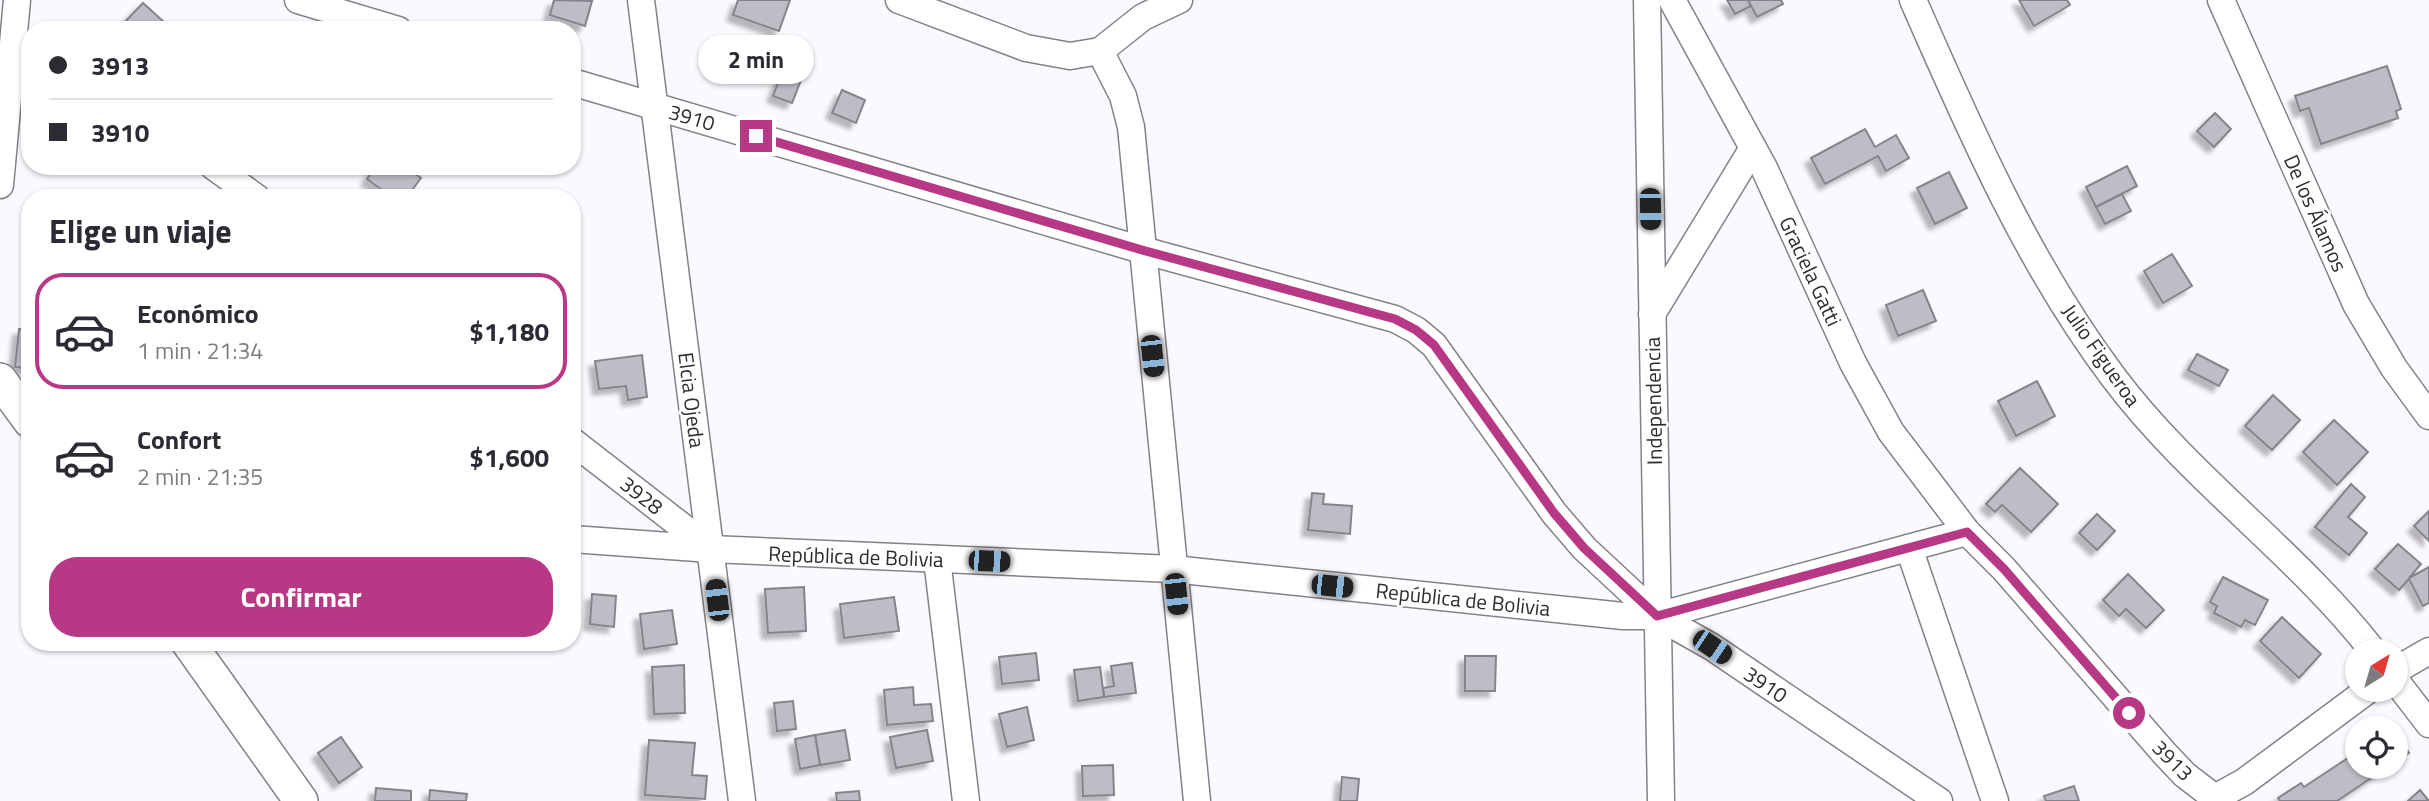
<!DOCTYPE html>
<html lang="es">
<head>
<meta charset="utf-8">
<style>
  :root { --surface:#fff; --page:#f7f7f7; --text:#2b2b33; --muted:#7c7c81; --line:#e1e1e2; --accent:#b73885 }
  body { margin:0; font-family:"Titillium Web",sans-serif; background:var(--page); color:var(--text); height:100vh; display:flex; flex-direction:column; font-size:26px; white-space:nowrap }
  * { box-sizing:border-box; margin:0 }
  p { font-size:23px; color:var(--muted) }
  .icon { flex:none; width:38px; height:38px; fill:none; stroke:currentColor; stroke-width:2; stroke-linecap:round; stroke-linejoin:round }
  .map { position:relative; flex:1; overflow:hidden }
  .panel { position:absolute; left:21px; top:189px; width:560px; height:462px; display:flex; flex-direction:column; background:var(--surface); border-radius:28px; box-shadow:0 2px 5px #0004 }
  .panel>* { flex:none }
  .top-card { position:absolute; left:21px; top:21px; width:560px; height:154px; border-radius:28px; box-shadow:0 2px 5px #0004; display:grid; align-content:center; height:154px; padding:0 28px; background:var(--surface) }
  .needle { width:46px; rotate:37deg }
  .tools { position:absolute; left:2345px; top:639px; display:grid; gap:14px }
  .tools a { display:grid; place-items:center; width:63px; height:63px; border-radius:50%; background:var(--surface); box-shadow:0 2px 5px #0004; font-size:35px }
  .end { position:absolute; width:32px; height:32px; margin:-16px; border:9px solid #b73885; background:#fff; box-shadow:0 0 0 4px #fff }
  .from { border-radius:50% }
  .bubble { position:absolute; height:49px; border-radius:24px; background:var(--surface); box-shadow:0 2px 5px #0004; font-size:23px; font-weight:700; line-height:49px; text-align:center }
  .car { position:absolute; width:21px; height:42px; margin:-21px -10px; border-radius:9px; box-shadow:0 0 5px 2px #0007; background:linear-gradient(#222 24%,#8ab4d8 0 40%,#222 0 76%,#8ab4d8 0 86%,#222 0) }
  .top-card b { display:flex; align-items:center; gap:24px; height:66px; font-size:26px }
  .top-card b+b { border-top:2px solid var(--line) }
  .top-card i { width:18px; height:18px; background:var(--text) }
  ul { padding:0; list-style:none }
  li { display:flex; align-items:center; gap:21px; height:116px; margin:0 14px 10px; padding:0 14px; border:4px solid transparent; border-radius:28px }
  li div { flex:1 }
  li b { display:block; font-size:26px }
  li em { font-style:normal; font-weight:700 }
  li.current { border-color:var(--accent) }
  li>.icon { width:63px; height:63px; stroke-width:1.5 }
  h2 { padding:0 28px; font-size:32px; line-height:84px }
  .button { display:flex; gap:14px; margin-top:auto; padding:14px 28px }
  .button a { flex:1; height:80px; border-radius:28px; background:var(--accent); color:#fff; font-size:28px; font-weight:700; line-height:80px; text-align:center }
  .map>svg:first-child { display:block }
  .building { fill:#bebdc5; stroke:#85848c; stroke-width:2; filter:url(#shadow) }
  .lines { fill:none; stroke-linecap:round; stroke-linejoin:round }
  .minor-casing { stroke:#858188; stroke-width:29 }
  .tertiary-casing { stroke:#858188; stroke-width:36 }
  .minor { stroke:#fff; stroke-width:26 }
  .tertiary { stroke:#fff; stroke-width:33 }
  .route { stroke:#b73885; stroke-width:9 }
  .labels { text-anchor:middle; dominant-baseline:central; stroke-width:5; stroke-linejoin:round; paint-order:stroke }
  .street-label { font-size:21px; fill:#2e2c2f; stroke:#fff }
</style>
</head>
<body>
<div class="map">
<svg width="2429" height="801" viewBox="0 0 2429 801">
  <defs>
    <filter id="shadow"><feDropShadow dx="-6" dy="6" stdDeviation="2" flood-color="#0004"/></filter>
  </defs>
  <rect width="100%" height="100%" fill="#fcf8ff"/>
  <g class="building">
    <polygon points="554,0 592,1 585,26 550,15"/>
    <polygon points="738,0 790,0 779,31 733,15"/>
    <polygon points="1727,0 1748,0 1751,6 1735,14"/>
    <polygon points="1748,0 1781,0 1783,4 1757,17"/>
    <polygon points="2019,0 2067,0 2070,5 2034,26"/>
    <polygon points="143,3 163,21 155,30 121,30 119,28"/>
    <polygon points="788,57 807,65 792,103 773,96"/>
    <polygon points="2387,66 2401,109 2396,111 2398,118 2321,144 2309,108 2300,111 2295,96"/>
    <polygon points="842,90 865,100 856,123 832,113"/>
    <polygon points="2215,113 2231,129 2214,147 2197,131"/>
    <polygon points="1865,129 1875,147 1896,135 1909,158 1886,171 1878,156 1825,184 1811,158"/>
    <polygon points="376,166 387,166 396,173 404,166 421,178 406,198 393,198 367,179"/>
    <polygon points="2127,166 2137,186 2096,207 2086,187"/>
    <polygon points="1949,172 1967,208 1935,224 1917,188"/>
    <polygon points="2122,194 2131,211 2105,224 2096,207"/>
    <polygon points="2172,254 2192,286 2163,303 2144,271"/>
    <polygon points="1923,290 1936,321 1898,336 1886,305"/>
    <polygon points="19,329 30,330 30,368 15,367"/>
    <polygon points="2197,354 2228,370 2219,386 2188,370"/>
    <polygon points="642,355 647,397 628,400 626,386 599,389 595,361"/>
    <polygon points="2037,381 2055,416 2016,436 1998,401"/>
    <polygon points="2273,395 2300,420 2272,450 2245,426"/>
    <polygon points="2334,420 2368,452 2337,485 2303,452"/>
    <polygon points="2020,468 2058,504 2031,532 2002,505 1995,512 1986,504"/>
    <polygon points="2351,484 2365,497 2348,517 2367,533 2349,555 2315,527"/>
    <polygon points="1312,493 1324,494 1323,504 1352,506 1350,534 1308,530"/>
    <polygon points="2429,511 2429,541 2414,526"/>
    <polygon points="2097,514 2115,531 2097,550 2079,533"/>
    <polygon points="2398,544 2421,564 2409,578 2429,567 2429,603 2423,606 2409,579 2399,590 2375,569"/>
    <polygon points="2128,574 2164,610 2146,628 2126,609 2119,616 2103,600"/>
    <polygon points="2223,577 2268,600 2255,625 2245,620 2241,627 2214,613 2217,606 2210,602"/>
    <polygon points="804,587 806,631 768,633 765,589"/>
    <polygon points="592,594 616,596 614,627 590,624"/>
    <polygon points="894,597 899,631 844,638 840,604"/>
    <polygon points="672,610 677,644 644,649 640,614"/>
    <polygon points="2282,617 2321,654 2299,678 2260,641"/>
    <polygon points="1036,653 1039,680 1002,684 999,657"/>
    <polygon points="1465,656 1496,656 1495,691 1465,691"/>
    <polygon points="1132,663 1136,693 1104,697 1103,688 1114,686 1111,666"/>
    <polygon points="684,665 685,713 654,714 652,667"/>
    <polygon points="1100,667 1104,697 1078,701 1074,670"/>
    <polygon points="913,687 914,705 931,704 933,721 887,725 884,690"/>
    <polygon points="793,701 796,729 777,731 774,703"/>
    <polygon points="1027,707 1034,740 1007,747 999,714"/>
    <polygon points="845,730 850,760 820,765 815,735"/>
    <polygon points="927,730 933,761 896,768 890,737"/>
    <polygon points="2396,732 2409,753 2396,762"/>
    <polygon points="815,735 820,765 800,769 795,739"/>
    <polygon points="341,737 362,767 339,783 318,753"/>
    <polygon points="649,740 695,743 692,775 707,776 705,799 645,795"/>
    <polygon points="2357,752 2357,766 2381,766 2383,770 2337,801 2280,801 2278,798 2301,783 2304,787"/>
    <polygon points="1113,765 1114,795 1083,796 1082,766"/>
    <polygon points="1342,777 1359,779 1357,801 1340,801"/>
    <polygon points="2074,786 2079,801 2046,801 2044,796"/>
    <polygon points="376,788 411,791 411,801 375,801"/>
    <polygon points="430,790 467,794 466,801 429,801"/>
    <polygon points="2420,790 2429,801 2408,801"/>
    <polygon points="859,791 860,801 837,801 836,793"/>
  </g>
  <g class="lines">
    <g class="minor-casing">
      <g id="minor">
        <polyline points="298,0 398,30"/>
        <polyline points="641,0 742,801"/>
        <polyline points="899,0 1026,48 1070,56 1100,51 1143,17 1179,0"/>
        <polyline points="1647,0 1661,801"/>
        <polyline points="1672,0 1764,168 1853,363 1891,432 1967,532 2004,569 2165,754 2185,775 2215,798"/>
        <path d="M 1913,0 C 1970,130 2028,264 2114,378 C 2190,479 2296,552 2373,651"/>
        <polyline points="2221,0 2356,304 2394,368 2429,416"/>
        <polyline points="1100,51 1123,96 1131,127 1197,801"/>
        <polyline points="572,82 1142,250 1395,319 1416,330 1434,345 1554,513 1584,548 1657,616 1712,647 1939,801"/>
        <polyline points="213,166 257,198"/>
        <polyline points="0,185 17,0"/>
        <polyline points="1652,314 1753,148"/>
        <polyline points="572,441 711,549"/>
        <polyline points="572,539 711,549 1173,569 1623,616 1657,616 1967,532"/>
        <polyline points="1909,548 1995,801"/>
        <polyline points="937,559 966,801"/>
        <polyline points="2396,670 2429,651"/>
        <polyline points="2396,681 2429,724"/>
        <polyline points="2215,798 2244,782 2368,690"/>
      </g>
    </g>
    <g class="tertiary-casing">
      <g id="tertiary">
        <polyline points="0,380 30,421"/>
        <polyline points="188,642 301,801"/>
      </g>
    </g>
    <use href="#minor" class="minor"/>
    <use href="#tertiary" class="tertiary"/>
  </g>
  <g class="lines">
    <polyline class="route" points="756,136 1142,250 1395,319 1416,330 1434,345 1554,513 1584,548 1657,616 1967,532 2004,569 2129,713"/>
  </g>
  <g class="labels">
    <g class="street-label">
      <text transform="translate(692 117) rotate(16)">3910</text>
      <text transform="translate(2316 213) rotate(66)">De los Álamos</text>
      <text transform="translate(1811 271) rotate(65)">Graciela Gatti</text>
      <text transform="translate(2102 355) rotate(55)">Julio Figueroa</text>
      <text transform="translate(692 400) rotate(83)">Elcia Ojeda</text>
      <text transform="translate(1653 401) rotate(-91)">Independencia</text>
      <text transform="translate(642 495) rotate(38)">3928</text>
      <text transform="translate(856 556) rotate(2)">República de Bolivia</text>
      <text transform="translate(1463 599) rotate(6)">República de Bolivia</text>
      <text transform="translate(1766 684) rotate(34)">3910</text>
      <text transform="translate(2173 760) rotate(45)">3913</text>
    </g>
  </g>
</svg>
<div class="tools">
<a><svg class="needle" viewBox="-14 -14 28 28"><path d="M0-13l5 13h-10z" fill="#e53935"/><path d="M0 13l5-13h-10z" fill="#7c7c81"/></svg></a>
<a><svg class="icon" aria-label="locate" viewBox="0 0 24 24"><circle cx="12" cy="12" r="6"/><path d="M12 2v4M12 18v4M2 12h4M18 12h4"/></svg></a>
</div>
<i class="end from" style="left:2129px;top:713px"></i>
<i class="end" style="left:756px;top:136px"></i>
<div class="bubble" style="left:698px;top:35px;width:116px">2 min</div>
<i class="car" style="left:1650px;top:209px;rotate:179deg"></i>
<i class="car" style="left:1152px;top:356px;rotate:174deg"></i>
<i class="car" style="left:989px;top:561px;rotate:92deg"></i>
<i class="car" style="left:1332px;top:586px;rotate:96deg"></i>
<i class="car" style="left:1176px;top:594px;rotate:174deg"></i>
<i class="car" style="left:717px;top:600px;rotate:353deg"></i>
<i class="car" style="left:1712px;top:647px;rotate:124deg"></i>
<div class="top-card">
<b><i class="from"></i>3913</b>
<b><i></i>3910</b>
</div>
<section class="panel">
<h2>Elige un viaje</h2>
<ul>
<li class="current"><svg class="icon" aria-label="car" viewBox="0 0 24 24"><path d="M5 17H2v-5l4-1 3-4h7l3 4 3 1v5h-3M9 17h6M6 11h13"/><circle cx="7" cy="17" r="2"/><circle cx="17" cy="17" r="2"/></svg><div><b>Económico</b><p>1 min · 21:34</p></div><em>$1,180</em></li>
<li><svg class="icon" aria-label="car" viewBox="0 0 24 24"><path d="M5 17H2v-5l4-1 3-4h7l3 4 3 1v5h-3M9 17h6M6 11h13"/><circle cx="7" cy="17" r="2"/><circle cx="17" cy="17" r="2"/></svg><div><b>Confort</b><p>2 min · 21:35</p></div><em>$1,600</em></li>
</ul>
<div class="button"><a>Confirmar</a></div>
</section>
</div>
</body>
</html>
